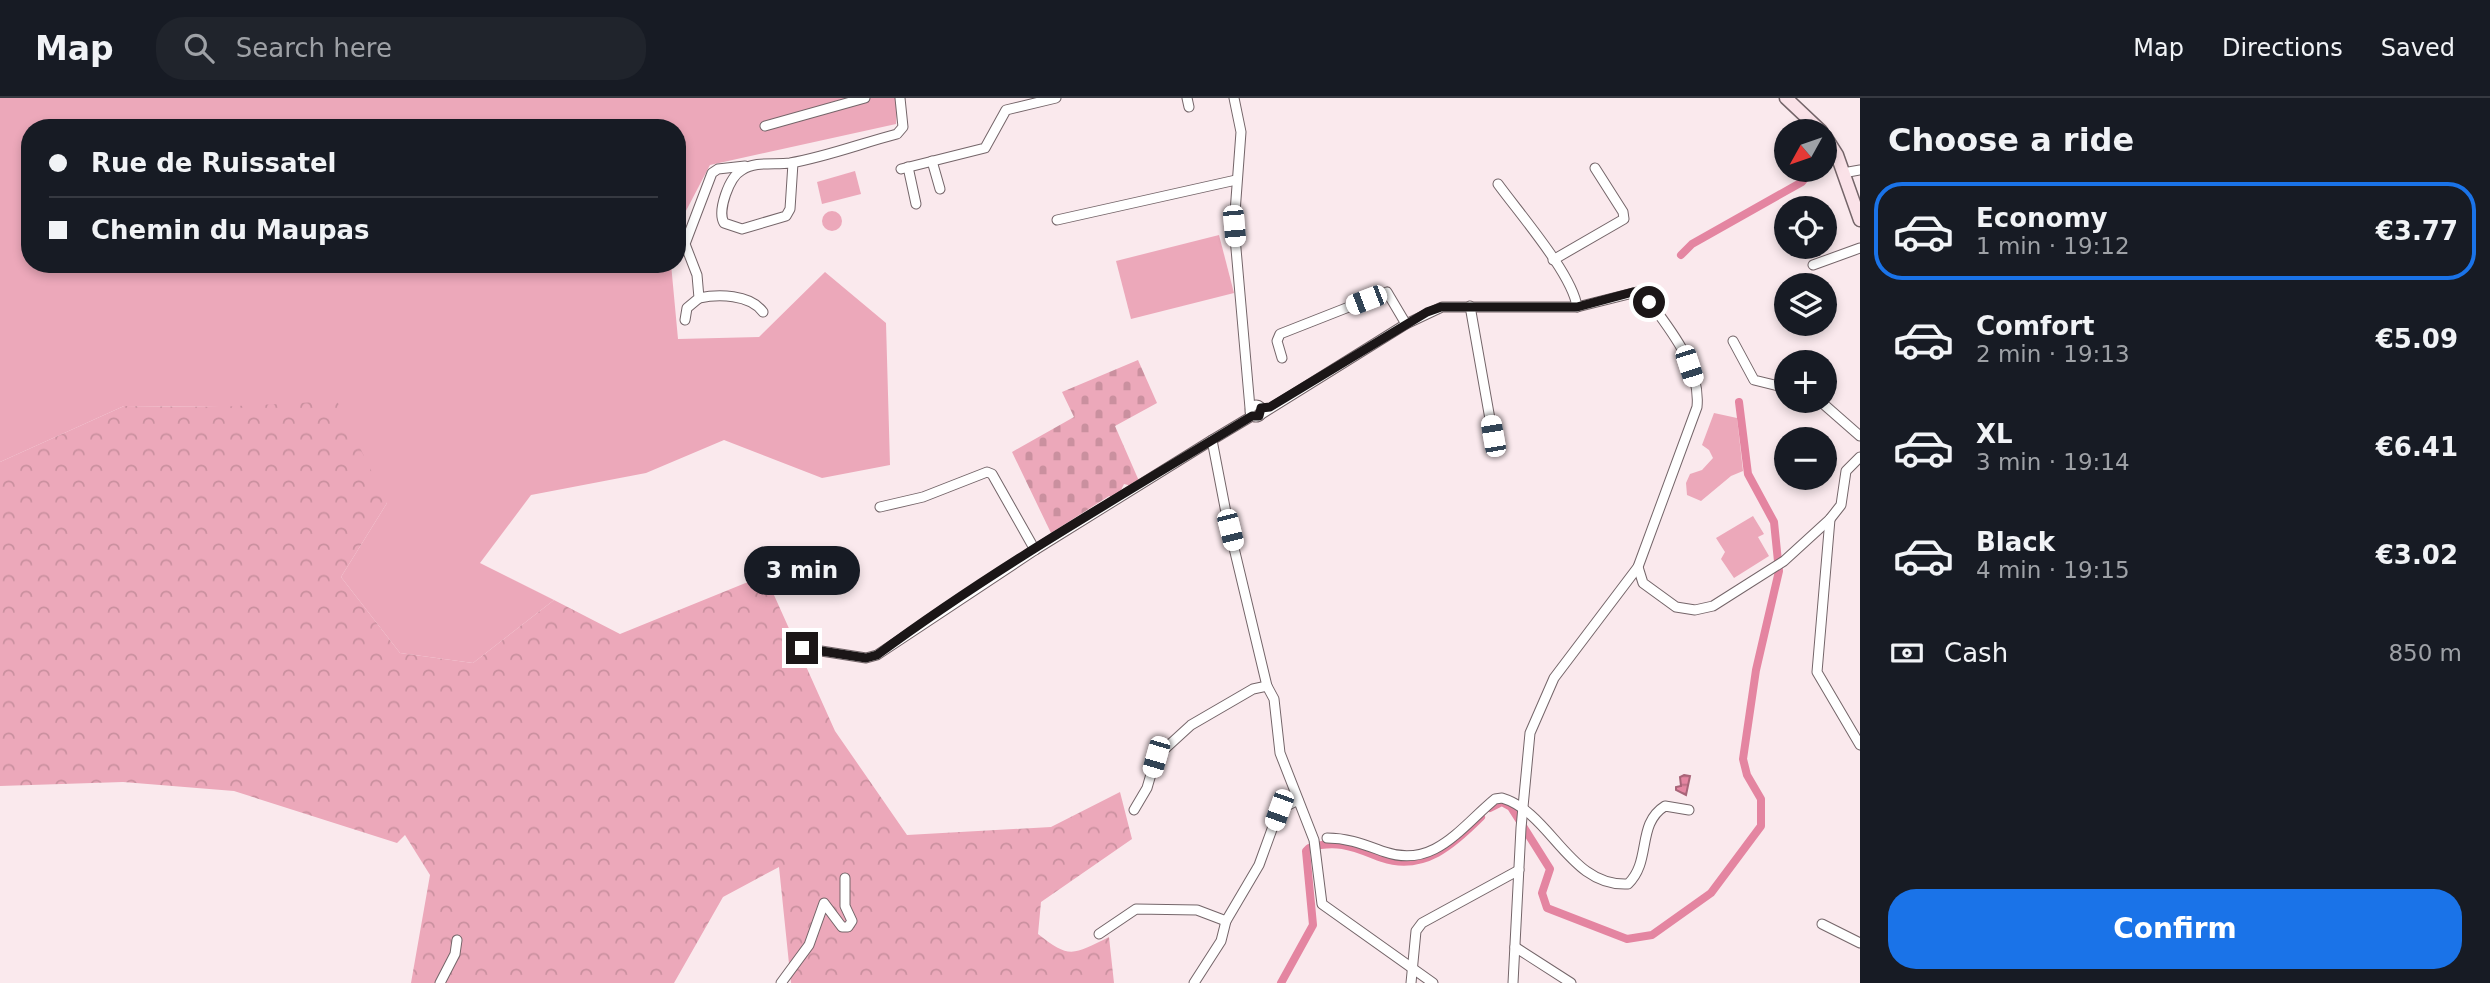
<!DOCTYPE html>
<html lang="en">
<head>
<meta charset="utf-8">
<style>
  :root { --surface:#171b24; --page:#20242c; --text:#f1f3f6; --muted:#9ea1a6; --line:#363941; --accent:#1a73e8 }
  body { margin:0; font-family:"DejaVu Sans",sans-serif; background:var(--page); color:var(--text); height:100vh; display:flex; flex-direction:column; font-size:26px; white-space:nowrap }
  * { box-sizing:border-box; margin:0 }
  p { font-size:23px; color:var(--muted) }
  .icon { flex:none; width:38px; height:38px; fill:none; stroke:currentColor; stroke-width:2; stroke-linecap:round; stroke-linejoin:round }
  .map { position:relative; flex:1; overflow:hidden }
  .details { display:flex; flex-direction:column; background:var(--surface); width:630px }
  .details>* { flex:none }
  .guide { position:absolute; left:21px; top:21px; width:665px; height:154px; border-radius:28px; box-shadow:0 4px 10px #0003; display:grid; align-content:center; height:154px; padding:0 28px; background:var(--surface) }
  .needle { width:46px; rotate:230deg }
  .buttons { position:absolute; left:1774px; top:21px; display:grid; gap:14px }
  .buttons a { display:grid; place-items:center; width:63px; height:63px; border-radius:50%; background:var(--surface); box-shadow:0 4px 10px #0003; font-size:35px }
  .end { position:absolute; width:32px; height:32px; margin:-16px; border:9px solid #1b1617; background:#fff; box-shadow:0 0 0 4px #fff }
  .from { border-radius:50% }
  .bubble { position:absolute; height:49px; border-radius:24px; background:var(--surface); box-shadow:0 4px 10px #0003; font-size:23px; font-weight:600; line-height:49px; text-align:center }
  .car { position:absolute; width:21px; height:42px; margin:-21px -10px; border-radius:9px; box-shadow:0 0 5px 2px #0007; background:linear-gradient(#fff 24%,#345 0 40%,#fff 0 76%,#345 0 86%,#fff 0) }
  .guide b { display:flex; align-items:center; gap:24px; height:66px; font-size:26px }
  .guide b+b { border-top:2px solid var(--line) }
  .guide i { width:18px; height:18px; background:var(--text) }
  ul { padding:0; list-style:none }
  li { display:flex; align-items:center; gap:21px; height:98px; margin:0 14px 10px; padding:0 14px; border:4px solid transparent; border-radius:28px }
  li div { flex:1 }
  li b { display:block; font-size:26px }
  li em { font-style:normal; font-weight:600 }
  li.selected { border-color:var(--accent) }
  li>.icon { width:63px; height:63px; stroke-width:1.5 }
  h2 { padding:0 28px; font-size:32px; line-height:84px }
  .pay { display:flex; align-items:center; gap:18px; height:77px; padding:0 28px; font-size:26px }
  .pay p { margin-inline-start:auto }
  .button { display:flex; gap:14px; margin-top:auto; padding:14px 28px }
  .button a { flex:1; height:80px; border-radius:28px; background:var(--accent); color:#fff; font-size:28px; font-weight:600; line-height:80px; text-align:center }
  header { display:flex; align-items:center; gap:42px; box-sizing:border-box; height:98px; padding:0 35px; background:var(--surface); border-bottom:2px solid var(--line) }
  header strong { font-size:33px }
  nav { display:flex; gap:38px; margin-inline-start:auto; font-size:24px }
  .search { width:490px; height:63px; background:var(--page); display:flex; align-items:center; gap:18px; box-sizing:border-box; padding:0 24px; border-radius:28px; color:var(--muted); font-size:26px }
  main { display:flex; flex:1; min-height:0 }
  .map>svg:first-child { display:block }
  .green { fill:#eca8ba }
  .forest { fill:url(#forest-crowns) }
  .cemetery { fill:url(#cemetery-stones) }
  .water { fill:url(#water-rules); stroke:#a86478; stroke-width:2 }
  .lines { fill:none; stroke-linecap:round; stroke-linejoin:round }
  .canal { stroke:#e485a1; stroke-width:8 }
  .street-casing { stroke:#746569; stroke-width:11 }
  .secondary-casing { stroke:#746569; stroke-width:15 }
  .street { stroke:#fff; stroke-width:9 }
  .secondary { stroke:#fae2e8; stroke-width:12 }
  .route { stroke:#1b1617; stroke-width:9 }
</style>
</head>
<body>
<header>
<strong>Map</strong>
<div class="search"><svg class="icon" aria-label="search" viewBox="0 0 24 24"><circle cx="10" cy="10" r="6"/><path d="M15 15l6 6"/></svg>Search here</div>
<nav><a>Map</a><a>Directions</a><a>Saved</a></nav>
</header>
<main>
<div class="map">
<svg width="1860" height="885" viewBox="0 0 1860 885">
  <defs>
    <pattern id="forest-crowns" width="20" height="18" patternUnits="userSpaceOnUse" patternTransform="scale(1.75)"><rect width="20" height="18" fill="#eca8ba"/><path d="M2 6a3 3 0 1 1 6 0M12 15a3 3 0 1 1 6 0" fill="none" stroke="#ca909f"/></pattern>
    <pattern id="cemetery-stones" width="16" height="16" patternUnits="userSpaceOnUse" patternTransform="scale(1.75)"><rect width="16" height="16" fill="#eca8ba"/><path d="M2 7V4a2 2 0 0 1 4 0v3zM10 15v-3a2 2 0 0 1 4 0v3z" fill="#ca909f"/></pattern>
    <pattern id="water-rules" width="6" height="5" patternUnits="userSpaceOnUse" patternTransform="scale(1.75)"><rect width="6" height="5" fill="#e485a1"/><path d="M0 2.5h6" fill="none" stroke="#b86c82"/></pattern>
  </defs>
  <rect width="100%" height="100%" fill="#fae9ed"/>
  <g class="green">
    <polygon points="0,0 898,0 896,26 710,67 677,130 677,30 30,30 30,166 671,166 678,241 759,239 825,174 886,225 890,367 822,380 724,342 646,375 531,397 480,465 554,502 473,565 400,555 341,479 387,405 219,309 124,308 0,364"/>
    <polygon points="855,73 861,96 822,106 817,84"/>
    <circle cx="832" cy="123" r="10"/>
    <polygon points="1219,137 1234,195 1131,221 1116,163"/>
    <polygon points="1714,315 1737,320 1743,373 1731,378 1701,403 1687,397 1686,385 1690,376 1702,372 1713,360 1709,352 1702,347"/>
    <polygon points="1753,418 1764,436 1758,439 1769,458 1734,480 1721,461 1725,454 1716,440"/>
  </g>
  <path class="forest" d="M 337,303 L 387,405 L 341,479 L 400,555 L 473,565 L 554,502 L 620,536 L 765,477 L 835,633 L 907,737 L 1051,729 L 1120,694 L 1132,741 L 1041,804 L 1038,836 C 1070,862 1074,856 1109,839 L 1114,885 L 791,885 L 779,769 L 723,799 L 674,885 L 411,885 L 430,777 L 405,737 L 397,745 L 234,693 L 123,684 L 0,688 L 0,364 L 124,308 L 219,309 Z"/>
  <polygon class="cemetery" points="1138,262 1157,305 1115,328 1139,383 1132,388 1124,386 1119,396 1112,400 1109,398 1051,435 1012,354 1074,319 1062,294"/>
  <polygon class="water" points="1684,677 1690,678 1686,697 1676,692 1676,689 1681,688 1680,679"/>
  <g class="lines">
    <g class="canal">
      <polyline points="1681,157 1692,146 1802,84 1812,72"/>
      <polyline points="1490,710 1502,704 1511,709 1550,771 1542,795 1547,810 1627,841 1652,837 1711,795 1761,728 1761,701 1747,677 1743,661 1756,572 1779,473 1774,424 1748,376 1739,304"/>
      <path d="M 1281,885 L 1313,827 L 1306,753 L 1309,750 C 1338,741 1355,750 1382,760 C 1424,774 1454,746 1481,719"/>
    </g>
    <g class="street-casing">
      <g id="street">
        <polyline points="1187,0 1189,9"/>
        <polyline points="1234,0 1241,34 1234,128 1250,310"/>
        <polyline points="765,28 865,0"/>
        <polyline points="932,63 940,91"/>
        <path d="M 793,65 L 790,111 L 786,118 L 742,131 L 724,125 C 717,113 729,79 742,72 C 755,63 775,67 790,65 C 826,59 862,45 897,36 L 903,29 L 900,0"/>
        <polyline points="908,69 916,106"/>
        <polyline points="901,71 985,50 1006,12 1056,0"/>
        <polyline points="1843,75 1860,72"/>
        <path d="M 1498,86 C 1519,115 1573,177 1577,209"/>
        <polyline points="1057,122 1236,82"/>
        <polyline points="1553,162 1624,121 1623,114 1595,70"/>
        <polyline points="1813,167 1860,150"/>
        <path d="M 699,200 C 718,196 750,196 763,214"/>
        <polyline points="1470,208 1493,338"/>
        <polyline points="685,222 687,210 699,200 697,177 685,146 712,75 718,71 745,68"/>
        <polyline points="1733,243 1754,282 1787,290"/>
        <polyline points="1282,260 1277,243 1280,236 1387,194 1406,226"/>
        <polyline points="1820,303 1860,338"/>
        <circle cx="1256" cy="313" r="6"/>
        <path d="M 1260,317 L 1406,226 L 1442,209 L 1577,209 L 1637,194 L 1646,199 C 1669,230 1701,268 1697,309 L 1638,469 L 1554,580 L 1530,635 L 1521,730 L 1513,885"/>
        <polyline points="1252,318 1212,342 1228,425 1267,588 1274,601 1280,655 1314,742 1322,806 1433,885"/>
        <polyline points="880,409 923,399 987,374 992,376 1035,452"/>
        <polyline points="1830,421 1817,574 1860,647"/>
        <polyline points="1638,469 1643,485 1676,509 1695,512 1713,508 1784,463 1830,421 1841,407 1846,373 1860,359"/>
        <polyline points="802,550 866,560 877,557 1035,452 1212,342"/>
        <polyline points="1134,712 1147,690 1156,659 1191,627 1253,591 1267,588"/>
        <path d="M 1327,740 C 1349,740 1365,747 1385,754 C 1434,771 1461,729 1495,701 L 1502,700 C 1552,715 1569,789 1628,786 C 1652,763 1636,726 1665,708 L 1689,712"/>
        <polyline points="1822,826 1860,845"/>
        <polyline points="1099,836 1136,811 1197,812 1226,823"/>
        <polyline points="1515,849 1571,885"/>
        <polyline points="440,885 455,856 457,842"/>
        <polyline points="781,885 809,847 824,805 842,829 848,829 852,823 845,808 845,780"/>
        <polyline points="1194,885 1221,843 1226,823 1259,767 1279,712 1298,702"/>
        <polyline points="1411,885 1416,833 1422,825 1519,772"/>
      </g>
    </g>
    <g class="secondary-casing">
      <g id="secondary">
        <polyline points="1786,0 1821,33"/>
        <polyline points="1825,38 1837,57 1860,122"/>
      </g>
    </g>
    <use href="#street" class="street"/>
    <use href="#secondary" class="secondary"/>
  </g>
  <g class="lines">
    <path class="route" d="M 802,550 L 866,560 L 877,557 C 996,469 1126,395 1252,318 L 1259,318 L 1261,310 L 1270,309 L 1427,214 L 1441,209 L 1577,209 L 1633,194 L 1642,196 L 1649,204"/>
  </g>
</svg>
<div class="buttons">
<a><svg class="needle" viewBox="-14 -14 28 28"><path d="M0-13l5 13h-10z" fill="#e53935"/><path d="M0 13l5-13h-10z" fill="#9ea1a6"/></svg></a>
<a><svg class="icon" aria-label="locate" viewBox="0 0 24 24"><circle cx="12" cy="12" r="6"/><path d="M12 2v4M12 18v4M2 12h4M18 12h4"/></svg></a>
<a><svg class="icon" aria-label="layers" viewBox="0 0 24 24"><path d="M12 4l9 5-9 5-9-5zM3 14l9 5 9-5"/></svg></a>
<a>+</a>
<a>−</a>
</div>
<i class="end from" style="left:1649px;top:204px"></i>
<i class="end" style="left:802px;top:550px"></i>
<div class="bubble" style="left:744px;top:448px;width:116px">3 min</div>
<i class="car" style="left:1234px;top:128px;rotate:175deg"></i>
<i class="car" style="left:1366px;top:202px;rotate:249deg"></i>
<i class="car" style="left:1689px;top:268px;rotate:162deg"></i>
<i class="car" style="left:1493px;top:338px;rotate:350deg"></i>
<i class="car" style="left:1230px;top:432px;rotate:166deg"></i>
<i class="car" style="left:1156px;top:659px;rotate:196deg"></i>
<i class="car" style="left:1279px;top:712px;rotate:200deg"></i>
<div class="guide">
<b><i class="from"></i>Rue de Ruissatel</b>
<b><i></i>Chemin du Maupas</b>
</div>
</div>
<section class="details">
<h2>Choose a ride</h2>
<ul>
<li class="selected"><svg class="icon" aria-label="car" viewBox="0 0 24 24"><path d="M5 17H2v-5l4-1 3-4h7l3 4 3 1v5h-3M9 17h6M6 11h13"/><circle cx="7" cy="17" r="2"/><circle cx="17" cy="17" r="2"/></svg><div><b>Economy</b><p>1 min · 19:12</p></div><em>€3.77</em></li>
<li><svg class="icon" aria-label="car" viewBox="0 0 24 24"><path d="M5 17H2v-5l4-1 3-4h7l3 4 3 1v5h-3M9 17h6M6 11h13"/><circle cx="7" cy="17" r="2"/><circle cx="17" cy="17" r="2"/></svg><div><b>Comfort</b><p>2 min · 19:13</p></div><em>€5.09</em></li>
<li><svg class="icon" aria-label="car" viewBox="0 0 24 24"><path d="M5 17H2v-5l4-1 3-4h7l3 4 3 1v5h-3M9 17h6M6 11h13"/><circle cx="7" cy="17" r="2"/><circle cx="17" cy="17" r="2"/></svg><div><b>XL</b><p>3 min · 19:14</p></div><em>€6.41</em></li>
<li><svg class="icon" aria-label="car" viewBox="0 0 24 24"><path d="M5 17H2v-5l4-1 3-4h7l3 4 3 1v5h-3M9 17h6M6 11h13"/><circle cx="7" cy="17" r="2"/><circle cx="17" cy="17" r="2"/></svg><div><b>Black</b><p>4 min · 19:15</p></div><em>€3.02</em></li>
</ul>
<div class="pay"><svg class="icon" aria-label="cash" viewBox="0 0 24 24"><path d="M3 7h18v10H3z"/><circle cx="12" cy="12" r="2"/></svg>Cash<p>850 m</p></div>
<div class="button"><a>Confirm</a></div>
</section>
</main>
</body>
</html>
